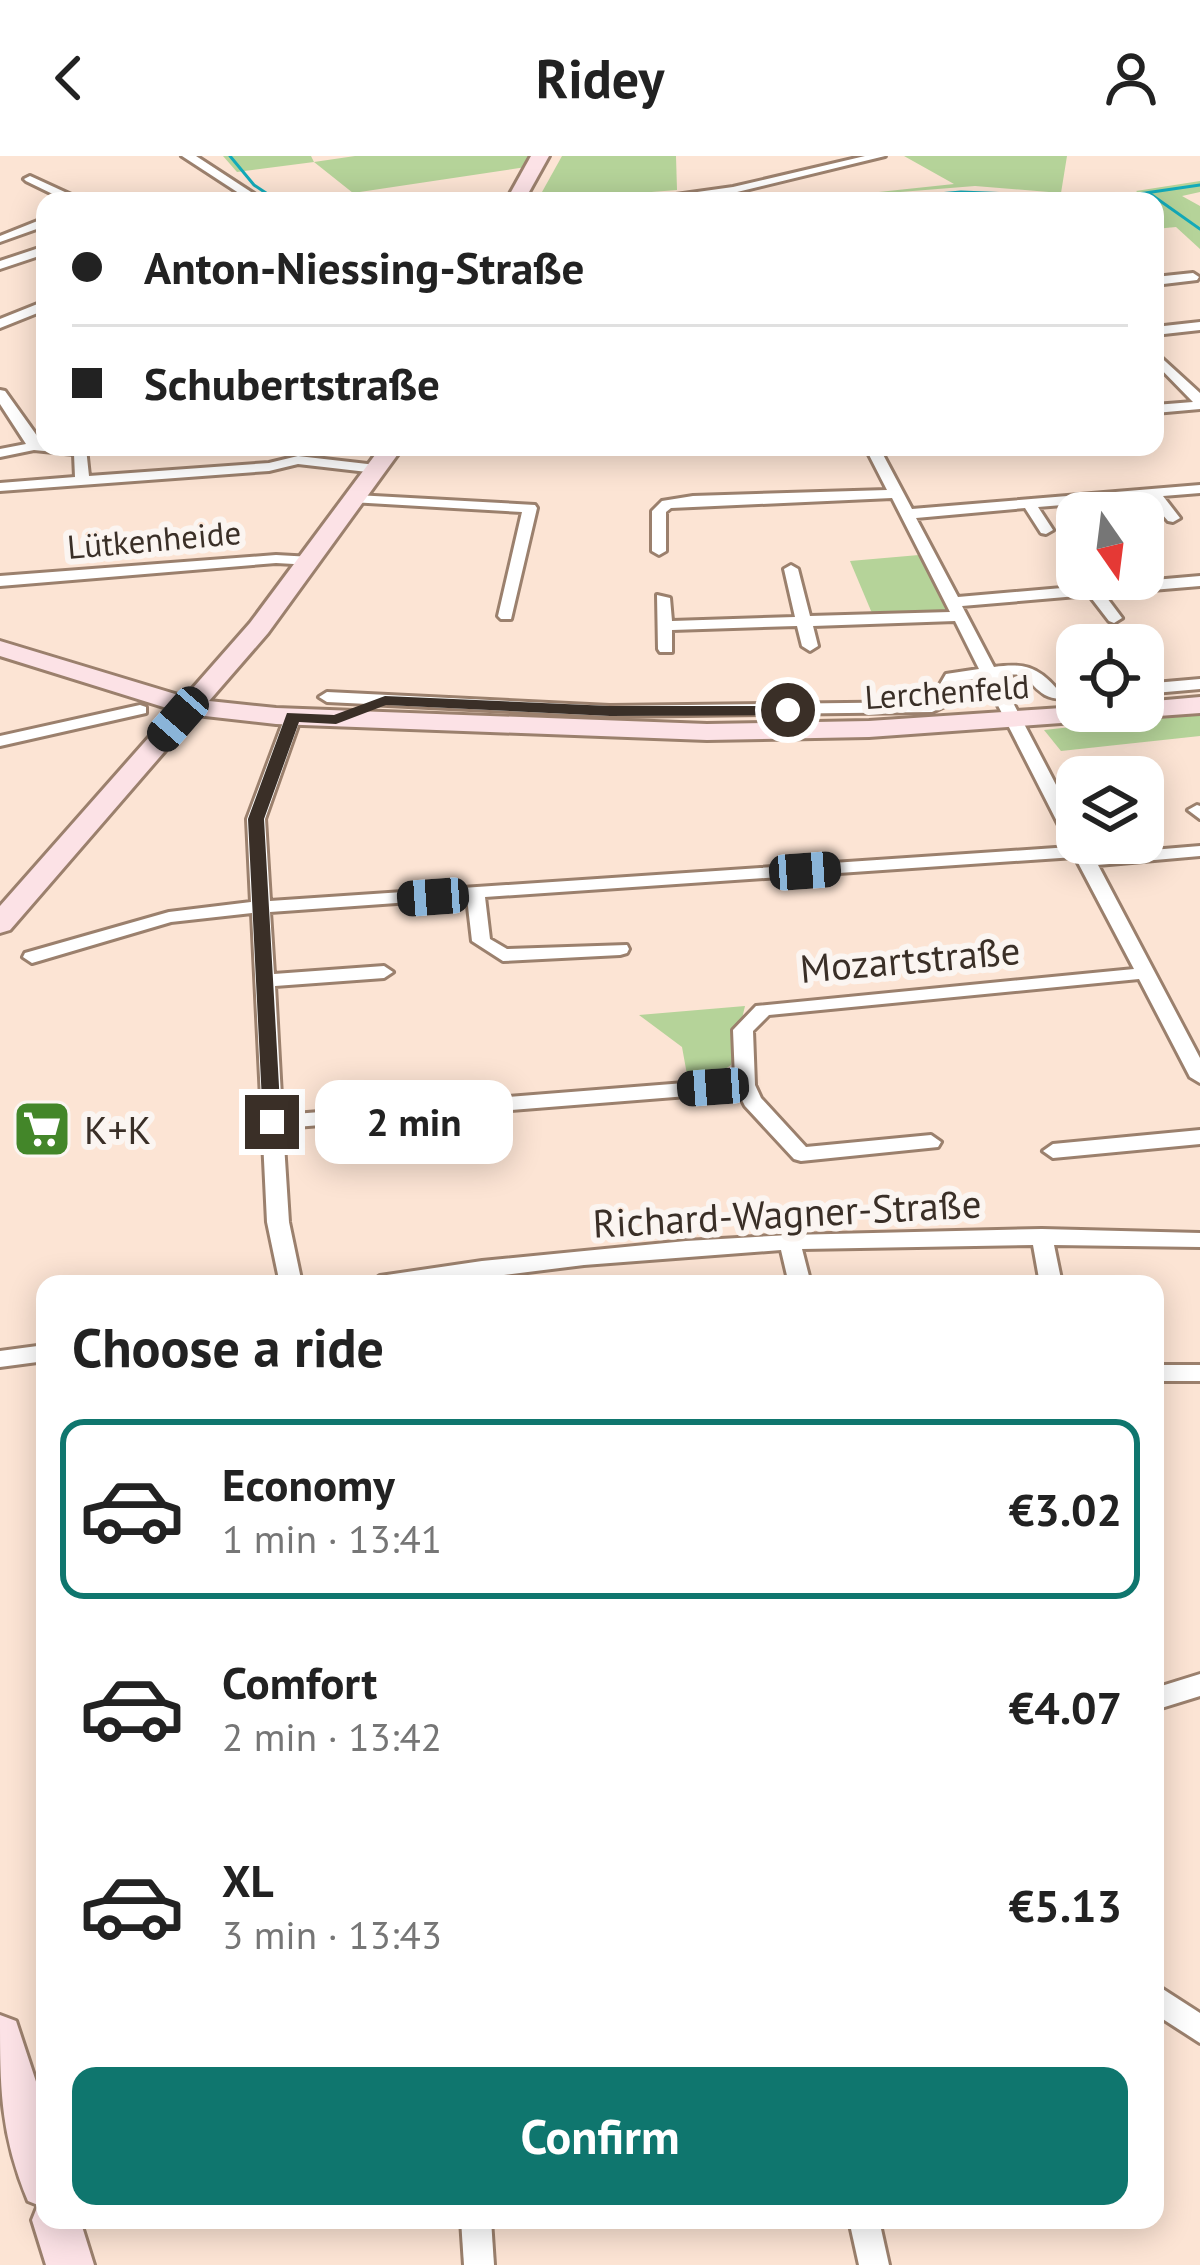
<!DOCTYPE html>
<html lang="en">
<head>
<meta charset="utf-8">
<style>
  :root { --surface:#fff; --page:#f6f6f6; --text:#222; --muted:#767676; --line:#e0e0e0; --accent:#0f766e }
  body { margin:0; font-family:"PT Sans",sans-serif; background:var(--page); color:var(--text); height:100vh; display:flex; flex-direction:column; font-size:45px; white-space:nowrap }
  * { box-sizing:border-box; margin:0 }
  p { font-size:39px; color:var(--muted) }
  .icon { flex:none; width:66px; height:66px; fill:none; stroke:currentColor; stroke-width:2; stroke-linecap:round; stroke-linejoin:round }
  .map { position:relative; flex:1; overflow:hidden }
  .side { position:absolute; left:36px; top:1119px; width:1128px; height:954px; display:flex; flex-direction:column; background:var(--surface); border-radius:24px; box-shadow:0 6px 30px #0003 }
  .side>* { flex:none }
  .banner { position:absolute; left:36px; top:36px; width:1128px; height:264px; border-radius:24px; box-shadow:0 6px 30px #0003; display:grid; align-content:center; height:264px; padding:0 36px; background:var(--surface) }
  .needle { width:78px; rotate:166deg }
  .controls { position:absolute; left:1056px; top:336px; display:grid; gap:24px }
  .controls a { display:grid; place-items:center; width:108px; height:108px; border-radius:24px; background:var(--surface); box-shadow:0 6px 30px #0003; font-size:60px }
  .end { position:absolute; width:54px; height:54px; margin:-27px; border:15px solid #3a2f27; background:#fff; box-shadow:0 0 0 6px #fff }
  .from { border-radius:50% }
  .bubble { position:absolute; height:84px; border-radius:24px; background:var(--surface); box-shadow:0 6px 30px #0003; font-size:39px; font-weight:700; line-height:84px; text-align:center }
  .car { position:absolute; width:36px; height:72px; margin:-36px -18px; border-radius:15px; box-shadow:0 0 9px 3px #0007; background:linear-gradient(#222 24%,#8ab4d8 0 40%,#222 0 76%,#8ab4d8 0 86%,#222 0) }
  .banner b { display:flex; align-items:center; gap:42px; height:114px; font-size:45px }
  .banner b+b { border-top:3px solid var(--line) }
  .banner i { width:30px; height:30px; background:var(--text) }
  ul { padding:0; list-style:none }
  li { display:flex; align-items:center; gap:36px; height:180px; margin:0 24px 18px; padding:0 12px; border:6px solid transparent; border-radius:24px }
  li div { flex:1 }
  li b { display:block; font-size:45px }
  li em { font-style:normal; font-weight:700 }
  li.selected { border-color:var(--accent) }
  li>.icon { width:108px; height:108px; stroke-width:1.5 }
  h2 { padding:0 36px; font-size:54px; line-height:144px }
  .cta { display:flex; gap:24px; margin-top:auto; padding:24px 36px }
  .cta a { flex:1; height:138px; border-radius:24px; background:var(--accent); color:#fff; font-size:48px; font-weight:700; line-height:138px; text-align:center }
  header { display:flex; justify-content:space-between; align-items:center; height:156px; padding:0 36px; background:var(--surface); font-size:54px; font-weight:700 }
  .map>svg:first-child { display:block }
  .green { fill:#b5d399 }
  .lines { fill:none; stroke-linecap:round; stroke-linejoin:round }
  .stream { stroke:#13aab9; stroke-width:3 }
  .street-casing { stroke:#9b806d; stroke-width:6 }
  .secondary-casing { stroke:#9b806d; stroke-width:6 }
  .street { fill:#fff; fill-rule:evenodd }
  .secondary { fill:#fce2e6; fill-rule:evenodd }
  .route { fill:#3a2f27 }
  .labels { text-anchor:middle; dominant-baseline:central; stroke-width:12; stroke-linejoin:round; paint-order:stroke }
  .far-street-label { font-size:33px; fill:#3a2f27; stroke:#fbf5f1 }
  .street-label { font-size:39px; fill:#3a2f27; stroke:#fbf5f1 }
  .poi-label { font-size:39px; fill:#3a2f27; stroke:#fbf5f1; text-anchor:start }
</style>
</head>
<body>
<header><svg class="icon" aria-label="back" viewBox="0 0 24 24"><path d="M15 5l-7 7 7 7"/></svg>Ridey<svg class="icon" aria-label="person" viewBox="0 0 24 24"><circle cx="12" cy="8" r="4"/><path d="M4 21q1-7 8-7t8 7"/></svg></header>
<div class="map">
<svg width="1200" height="2109" viewBox="0 0 1200 2109">
  <rect width="100%" height="100%" fill="#fce4d4"/>
  <g class="green">
    <polygon points="223,0 311,0 314,6 355,0 532,0 526,11 353,37 314,6 237,16"/>
    <polygon points="562,0 676,0 677,34 537,45"/>
    <polygon points="904,0 1067,0 1061,37 975,30 813,43 954,28"/>
    <polygon points="1200,25 1200,36 1182,40 1200,50 1200,93 1176,71 1155,73 1155,45 1115,45 1145,42 1136,35"/>
    <polygon points="919,399 949,457 874,462 850,405"/>
    <polygon points="1200,557 1200,580 1061,595 1044,574"/>
    <polygon points="745,850 731,909 715,920 688,924 682,891 639,859"/>
  </g>
  <g class="lines">
    <g class="stream">
      <polyline points="230,0 254,29 278,45"/>
      <polyline points="1149,37 1200,73"/>
      <polyline points="859,45 961,36 1111,42 1200,29"/>
    </g>
    <g class="street-casing">
      <g id="street">
        <polygon points="182,0 196,0 265,45 251,45"/>
        <polygon points="865,0 885,0 733,37 669,45 633,45 733,31"/>
        <polygon points="30,20 80,43 82,45 67,45 26,25 24,23"/>
        <polygon points="45,62 45,70 0,86 0,80"/>
        <polygon points="45,90 45,98 0,113 0,105"/>
        <polygon points="1193,117 1199,121 1197,124 1155,129 1155,121"/>
        <polygon points="45,145 45,154 0,172 0,163"/>
        <polygon points="1200,166 1200,174 1155,179 1155,171"/>
        <polygon points="1155,196 1200,237 1200,253 1155,257 1155,249 1193,246 1155,207"/>
        <polygon points="0,234 5,235 45,291 86,292 89,320 269,307 298,300 376,309 383,313 376,317 298,308 269,315 0,335 0,327 75,321 74,298 34,294 0,301 0,293 26,288 0,248"/>
        <path d="M 865,291 L 879,291 L 912,353 L 1200,329 L 1200,337 L 1163,340 L 1180,362 L 1173,366 L 1168,365 L 1148,342 L 1038,351 L 1053,374 L 1046,378 L 1041,377 L 1025,352 L 916,362 L 958,441 L 1200,420 L 1200,430 L 1104,438 L 1122,462 L 1114,467 L 1109,465 L 1089,439 L 962,450 L 994,511 C 1023,507 1037,510 1057,533 L 1077,534 L 1077,544 C 1067,543 1053,544 1045,539 C 1022,524 1035,515 999,520 L 1077,669 L 1077,687 L 1086,687 L 1092,699 L 1200,690 L 1200,700 L 1098,709 L 1200,902 L 1200,927 L 1190,921 L 1139,823 L 769,859 L 753,875 L 755,929 L 761,942 L 806,991 L 931,979 L 941,986 L 938,991 L 801,1005 L 794,1003 L 745,950 L 738,936 L 283,972 L 289,1066 L 302,1128 L 280,1128 L 267,1066 L 252,757 L 171,766 L 32,807 L 23,801 L 25,797 L 169,756 L 251,746 L 247,663 L 285,561 L 293,556 L 301,561 L 265,663 L 270,745 L 1070,691 L 984,522 L 958,525 L 955,545 L 932,556 L 610,560 L 327,546 L 319,541 L 327,536 L 610,550 L 929,546 L 941,540 L 939,530 L 946,518 L 979,513 L 955,465 L 813,470 L 818,490 L 810,495 L 802,490 L 797,470 L 672,474 L 672,496 L 660,496 L 658,493 L 657,439 L 670,442 L 672,465 L 795,461 L 784,413 L 791,409 L 798,413 L 810,460 L 950,456 L 892,342 L 671,352 L 666,356 L 666,395 L 659,399 L 652,395 L 652,355 L 662,345 L 693,340 L 887,334 ZM 1075,701 L 1134,813 L 756,850 L 733,874 L 735,923 L 282,959 L 275,830 L 384,822 L 393,816 L 384,810 L 274,818 L 270,756 L 467,742 L 472,785 L 503,805 L 620,799 L 627,797 L 629,793 L 627,789 L 507,793 L 490,783 L 485,741 Z"/>
        <polygon points="356,339 535,349 537,352 511,463 501,463 498,460 522,356 351,346 349,343"/>
        <polygon points="276,399 312,401 319,405 312,409 276,407 0,430 0,420"/>
        <polygon points="1200,523 1200,533 1143,538 1143,528"/>
        <polygon points="140,549 146,551 146,557 0,590 0,580"/>
        <polygon points="1197,649 1200,650 1200,663 1188,654"/>
        <polygon points="1200,974 1200,988 1053,1002 1043,995 1053,988"/>
        <polygon points="1042,1073 1200,1077 1200,1091 1054,1089 1062,1128 1040,1128 1033,1089 802,1093 811,1128 789,1128 781,1094 584,1109 431,1128 369,1128 380,1120 482,1105 686,1085 790,1079"/>
        <polygon points="45,1189 45,1205 0,1211 0,1195"/>
        <rect x="1155" y="1209" width="45" height="16"/>
        <polygon points="1200,1518 1200,1540 1155,1554 1155,1532"/>
        <polygon points="1155,1828 1200,1857 1200,1887 1155,1858"/>
        <polygon points="461,2064 491,2064 494,2109 464,2109"/>
        <polygon points="849,2064 879,2064 889,2109 859,2109"/>
      </g>
    </g>
    <g class="secondary-casing">
      <g id="secondary">
        <polygon points="531,0 549,0 524,45 506,45"/>
        <polygon points="381,291 403,291 268,477 209,545 276,552 707,568 869,565 1077,551 1077,555 1143,555 1143,546 1200,541 1200,557 869,581 707,584 276,568 196,559 10,774 0,777 0,750 173,554 0,500 0,485 185,541 250,467"/>
        <path d="M 0,1859 L 16,1865 L 45,1953 L 45,2064 L 80,2064 L 94,2109 L 46,2109 L 32,2064 L 38,2049 L 28,2045 C 0,1978 0,1930 0,1859 Z"/>
      </g>
    </g>
    <use href="#street" class="street"/>
    <use href="#secondary" class="secondary"/>
  </g>
  <polygon class="route" points="385,540 610,550 788,550 796,554 788,559 610,560 386,549 336,568 299,566 264,663 281,966 272,972 263,966 248,663 287,557 334,559"/>
  <defs>
    <g id="supermarket-square" transform="scale(3)"><rect x="-9" y="-9" width="18" height="18" rx="4" fill="#438629" stroke="#fbf5f1"/><path d="M-6-5.5h2.5l.6 2H6L4.5 2H-2.5L-4.4-4H-6ZM-1.5 3.2a1.3 1.3 0 1 0 .1 0ZM3 3.2a1.3 1.3 0 1 0 .1 0Z" fill="#fff"/></g>
  </defs>
  <g fill-rule="evenodd">
    <use href="#supermarket-square" x="42" y="973"/>
  </g>
  <g class="labels">
    <g class="far-street-label">
      <text transform="translate(154 383) rotate(-5)">Lütkenheide</text>
      <text transform="translate(947 535) rotate(-4)">Lerchenfeld</text>
    </g>
    <g class="street-label">
      <text transform="translate(910 803) rotate(-5)">Mozartstraße</text>
      <text transform="translate(787 1057) rotate(-3)">Richard-Wagner-Straße</text>
    </g>
    <g class="poi-label">
      <text x="84" y="973">K+K</text>
    </g>
  </g>
</svg>
<div class="controls">
<a><svg class="needle" viewBox="-14 -14 28 28"><path d="M0-13l5 13h-10z" fill="#e53935"/><path d="M0 13l5-13h-10z" fill="#767676"/></svg></a>
<a><svg class="icon" aria-label="locate" viewBox="0 0 24 24"><circle cx="12" cy="12" r="6"/><path d="M12 2v4M12 18v4M2 12h4M18 12h4"/></svg></a>
<a><svg class="icon" aria-label="layers" viewBox="0 0 24 24"><path d="M12 4l9 5-9 5-9-5zM3 14l9 5 9-5"/></svg></a>
</div>
<i class="end from" style="left:788px;top:554px"></i>
<i class="end" style="left:272px;top:966px"></i>
<div class="bubble" style="left:315px;top:924px;width:198px">2 min</div>
<i class="car" style="left:178px;top:563px;rotate:221deg"></i>
<i class="car" style="left:805px;top:715px;rotate:86deg"></i>
<i class="car" style="left:433px;top:741px;rotate:266deg"></i>
<i class="car" style="left:713px;top:931px;rotate:266deg"></i>
<div class="banner">
<b><i class="from"></i>Anton-Niessing-Straße</b>
<b><i></i>Schubertstraße</b>
</div>
<section class="side">
<h2>Choose a ride</h2>
<ul>
<li class="selected"><svg class="icon" aria-label="car" viewBox="0 0 24 24"><path d="M5 17H2v-5l4-1 3-4h7l3 4 3 1v5h-3M9 17h6M6 11h13"/><circle cx="7" cy="17" r="2"/><circle cx="17" cy="17" r="2"/></svg><div><b>Economy</b><p>1 min · 13:41</p></div><em>€3.02</em></li>
<li><svg class="icon" aria-label="car" viewBox="0 0 24 24"><path d="M5 17H2v-5l4-1 3-4h7l3 4 3 1v5h-3M9 17h6M6 11h13"/><circle cx="7" cy="17" r="2"/><circle cx="17" cy="17" r="2"/></svg><div><b>Comfort</b><p>2 min · 13:42</p></div><em>€4.07</em></li>
<li><svg class="icon" aria-label="car" viewBox="0 0 24 24"><path d="M5 17H2v-5l4-1 3-4h7l3 4 3 1v5h-3M9 17h6M6 11h13"/><circle cx="7" cy="17" r="2"/><circle cx="17" cy="17" r="2"/></svg><div><b>XL</b><p>3 min · 13:43</p></div><em>€5.13</em></li>
</ul>
<div class="cta"><a>Confirm</a></div>
</section>
</div>
</body>
</html>
